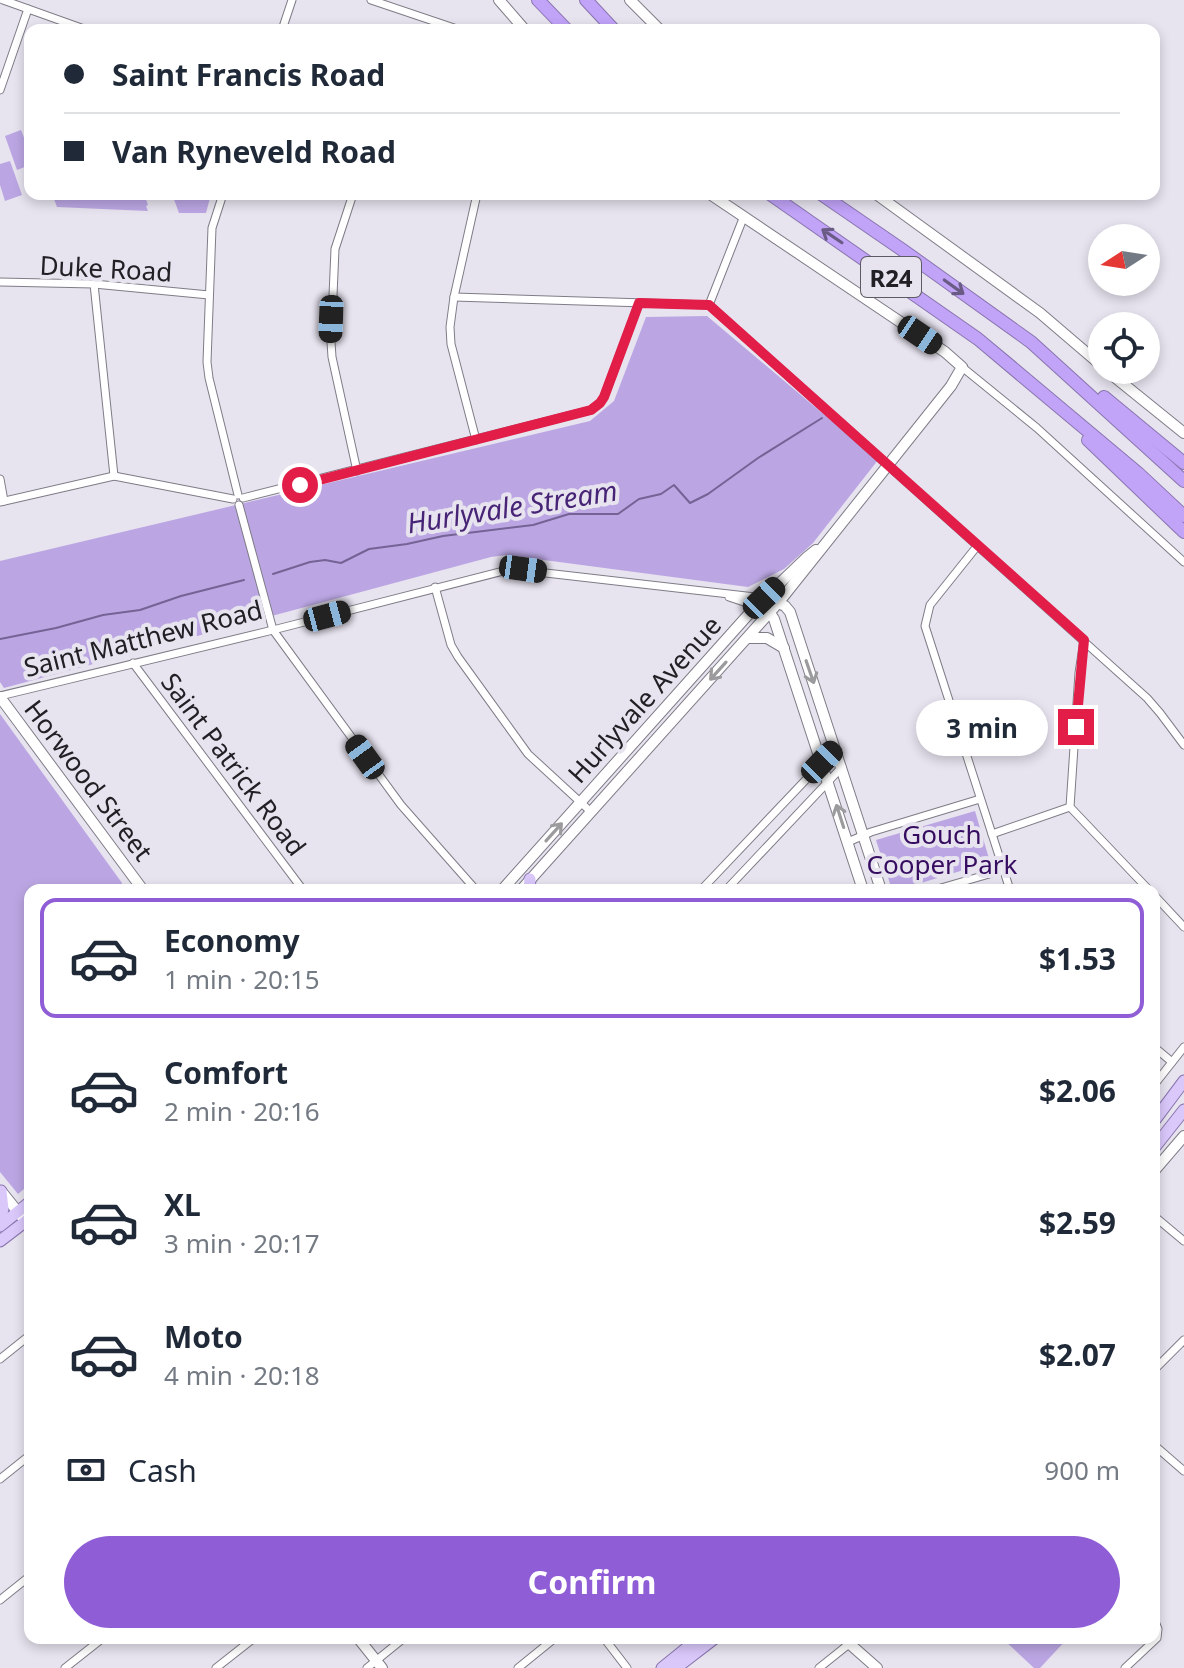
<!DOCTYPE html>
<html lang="en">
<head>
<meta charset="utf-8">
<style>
  :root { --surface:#fff; --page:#f6f6f7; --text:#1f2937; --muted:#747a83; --line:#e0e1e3; --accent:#8f5dd6 }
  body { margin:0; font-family:"Noto Sans",sans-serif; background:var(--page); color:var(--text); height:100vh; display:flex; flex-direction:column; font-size:30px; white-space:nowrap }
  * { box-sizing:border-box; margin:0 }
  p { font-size:26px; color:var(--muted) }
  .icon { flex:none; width:44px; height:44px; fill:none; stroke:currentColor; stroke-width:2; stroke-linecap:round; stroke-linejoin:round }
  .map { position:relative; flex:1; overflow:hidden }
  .details { position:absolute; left:24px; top:884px; width:1136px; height:760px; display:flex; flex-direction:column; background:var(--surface); border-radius:16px; box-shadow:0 4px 12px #0003 }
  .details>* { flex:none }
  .banner { position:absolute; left:24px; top:24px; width:1136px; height:176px; border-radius:16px; box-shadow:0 4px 12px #0003; display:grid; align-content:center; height:176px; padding:0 40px; background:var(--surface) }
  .needle { width:52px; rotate:258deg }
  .fabs { position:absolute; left:1088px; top:224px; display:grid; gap:16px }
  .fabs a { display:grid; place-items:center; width:72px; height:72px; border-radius:50%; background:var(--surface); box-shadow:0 4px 12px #0003; font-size:40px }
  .end { position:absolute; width:36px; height:36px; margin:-18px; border:10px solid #e11d48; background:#fff; box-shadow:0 0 0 4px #fff }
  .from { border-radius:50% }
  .bubble { position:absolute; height:56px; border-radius:28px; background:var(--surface); box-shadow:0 4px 12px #0003; font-size:26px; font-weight:700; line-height:56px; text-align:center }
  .car { position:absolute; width:24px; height:48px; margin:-24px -12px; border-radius:10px; box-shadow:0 0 6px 2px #0007; background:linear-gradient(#222 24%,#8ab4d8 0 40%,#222 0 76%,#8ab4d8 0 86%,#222 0) }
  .banner b { display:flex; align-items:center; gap:28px; height:76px; font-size:30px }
  .banner b+b { border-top:2px solid var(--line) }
  .banner i { width:20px; height:20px; background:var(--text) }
  ul { padding:14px 0 0; list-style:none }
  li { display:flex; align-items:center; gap:24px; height:120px; margin:0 16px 12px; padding:0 24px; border:4px solid transparent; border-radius:16px }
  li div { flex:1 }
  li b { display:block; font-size:30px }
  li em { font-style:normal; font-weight:700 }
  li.on { border-color:var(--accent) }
  li>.icon { width:72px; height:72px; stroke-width:1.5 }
  .pay { display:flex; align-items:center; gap:20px; height:88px; padding:0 40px; font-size:30px }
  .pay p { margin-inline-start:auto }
  .cta { display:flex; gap:16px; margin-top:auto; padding:16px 40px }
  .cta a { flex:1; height:92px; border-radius:48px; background:var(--accent); color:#fff; font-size:32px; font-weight:700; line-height:92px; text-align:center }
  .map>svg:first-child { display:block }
  .green { fill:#bba6e3 }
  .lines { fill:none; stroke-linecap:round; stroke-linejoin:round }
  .stream { stroke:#756395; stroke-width:2 }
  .street-casing { stroke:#7f7c87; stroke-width:9 }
  .secondary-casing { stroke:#7f7c87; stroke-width:12 }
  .primary-casing { stroke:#8975ae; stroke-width:13 }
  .highway-casing { stroke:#8975ae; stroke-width:14 }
  .street { stroke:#fff; stroke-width:7 }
  .secondary { stroke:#fff; stroke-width:10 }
  .primary { stroke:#dac8fb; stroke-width:11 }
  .highway { stroke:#c1a3f8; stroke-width:12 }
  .oneway { stroke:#695b84 }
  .oneway2 { stroke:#9b9b9d }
  .route { stroke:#e11d48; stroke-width:10 }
  .labels { text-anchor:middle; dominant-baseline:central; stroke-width:8; stroke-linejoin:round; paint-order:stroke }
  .shield { fill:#e7e3ef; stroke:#5c5a62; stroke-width:2 }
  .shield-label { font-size:24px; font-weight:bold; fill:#212025 }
  .street-label { font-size:26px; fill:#212025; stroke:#e7e3ef }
  .park-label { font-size:26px; fill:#360c60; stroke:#e7e3ef }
  .water-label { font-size:28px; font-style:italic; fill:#482476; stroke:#e7e3ef }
</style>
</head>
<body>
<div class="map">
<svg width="1184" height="1668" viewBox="0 0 1184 1668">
  <rect width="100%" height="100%" fill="#e7e3ef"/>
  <g class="green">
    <polygon points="21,130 30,153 30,165 17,170 5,136"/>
    <polygon points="10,161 22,195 5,201 0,185 0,164"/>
    <polygon points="52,194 144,194 148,205 146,206 148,211 57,207"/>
    <polygon points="172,194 211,194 206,213 179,213"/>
    <polygon points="707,316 878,460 813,543 784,569 748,587 506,555 491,557 4,688 0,682 0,561 590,421 614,401 646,317"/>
    <polygon points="0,714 122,883 121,890 30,890 30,1184 18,1194 0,1172"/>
    <polygon points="975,811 990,862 898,890 892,890 876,840"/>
    <polygon points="1002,1638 1068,1638 1040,1668 1034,1668"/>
  </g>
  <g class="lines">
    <g class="stream">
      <polyline points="273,574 310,562 325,560 341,563 369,549 407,544 443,536 533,525 569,514 618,514 639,499 661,494 674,485 690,503 708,494 758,458 822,418"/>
      <polyline points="0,639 56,628 103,615 140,610 181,596 244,580"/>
    </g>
    <g class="street-casing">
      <g id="street">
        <polyline points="3,0 87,30"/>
        <polyline points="371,0 460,30"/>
        <polyline points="282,30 292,0"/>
        <polyline points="0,90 28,9"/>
        <polyline points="223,194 212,228 207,362 209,378 238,495"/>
        <polyline points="353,194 335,249 331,342 332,357 357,471"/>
        <polyline points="0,282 94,284 209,295"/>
        <polyline points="94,284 114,476"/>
        <polyline points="454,297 709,305 1147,698 1160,713 1184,745"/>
        <polyline points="709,305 744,216"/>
        <polyline points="962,367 1037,428 1184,562"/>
        <polyline points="476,440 451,344 450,327 454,297 477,194"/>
        <polyline points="0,479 4,501"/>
        <polyline points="243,498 591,410 600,403 604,397 639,303"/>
        <polyline points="0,502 114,476 233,499"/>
        <polyline points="239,505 273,630 401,805 476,890"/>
        <polyline points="978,545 930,605 925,626 1010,890"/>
        <polyline points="435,587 451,645 458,657 528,754 590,811"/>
        <polyline points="729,597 756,606"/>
        <polyline points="1084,640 1079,673 1070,807 1149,890"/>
        <polyline points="133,663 303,890"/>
        <polyline points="0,696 273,630 511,569 764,598"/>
        <polyline points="992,834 1070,807"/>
        <polyline points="848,842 871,832 980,799"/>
        <polyline points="701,890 836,748"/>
        <polyline points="726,890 842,767"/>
        <polyline points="934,890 1003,870"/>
        <polyline points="1154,895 1184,927"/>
        <polyline points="1154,1047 1172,1062"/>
        <polyline points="1154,1085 1184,1047"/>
        <polyline points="1154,1216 1184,1241"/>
        <polyline points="0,1359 30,1335"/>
        <polyline points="1154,1370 1184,1340"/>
        <polyline points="1154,1445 1184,1471"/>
        <polyline points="0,1479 30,1455"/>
        <polyline points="0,1600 30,1576"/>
        <polyline points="604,1638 627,1668"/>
        <polyline points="65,1668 103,1638"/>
        <polyline points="216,1668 254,1638"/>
        <polyline points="367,1668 404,1638"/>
        <polyline points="518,1668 555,1638"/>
        <polyline points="819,1668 849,1644"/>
        <polyline points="1125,1668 1157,1638 1158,1629 1154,1619"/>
      </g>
    </g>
    <g class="secondary-casing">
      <g id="secondary">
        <polyline points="499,0 525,30"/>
        <polyline points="630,0 660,30"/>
        <polyline points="876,194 1040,313 1102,366"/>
        <polyline points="1106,370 1184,433"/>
        <polyline points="776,602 785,606 790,612 881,890"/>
        <polyline points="770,613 774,619 863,890"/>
        <polyline points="749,638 767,638 784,648"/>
        <polyline points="0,697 143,890"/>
        <polyline points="502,890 756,606 806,558 816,550"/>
        <polyline points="521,890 779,602 951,386 962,367 945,352 710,194"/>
        <polyline points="1154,1171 1184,1136"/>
        <polyline points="1,1191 30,1227"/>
        <polyline points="358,1638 382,1668"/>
        <polyline points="843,1638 877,1668"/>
      </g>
    </g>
    <g class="primary-casing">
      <g id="primary">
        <polyline points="529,890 530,879"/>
        <polyline points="1154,1121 1184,1081"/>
        <polyline points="1154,1148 1184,1110"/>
        <polyline points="0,1221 3,1209 1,1191"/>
        <polyline points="0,1226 30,1202"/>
        <polyline points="0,1241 30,1218"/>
        <polyline points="662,1668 699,1638"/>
        <polyline points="676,1668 715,1638"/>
      </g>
    </g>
    <g class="highway-casing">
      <g id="highway">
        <polyline points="538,0 567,30"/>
        <polyline points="586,0 614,30"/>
        <polyline points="770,194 978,339 1138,473 1184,516"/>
        <polyline points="821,194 904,251 1031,342 1184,481"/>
        <polyline points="1104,397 1184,463"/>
        <polyline points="1088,440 1184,532"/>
      </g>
    </g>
    <use href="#street" class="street"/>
    <use href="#secondary" class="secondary"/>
    <use href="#primary" class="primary"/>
    <use href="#highway" class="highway"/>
  </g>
  <defs><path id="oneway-shaft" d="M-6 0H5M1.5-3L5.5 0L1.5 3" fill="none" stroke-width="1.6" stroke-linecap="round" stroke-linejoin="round" transform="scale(2)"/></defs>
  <g class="oneway">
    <use href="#oneway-shaft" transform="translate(832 236) rotate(-146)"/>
    <use href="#oneway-shaft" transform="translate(954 287) rotate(36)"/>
  </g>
  <g class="oneway2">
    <use href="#oneway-shaft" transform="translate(718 671) rotate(132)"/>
    <use href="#oneway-shaft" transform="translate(810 672) rotate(71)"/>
    <use href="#oneway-shaft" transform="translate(840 816) rotate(-108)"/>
    <use href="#oneway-shaft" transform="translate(554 832) rotate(-48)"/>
  </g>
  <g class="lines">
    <polyline class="route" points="300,485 591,410 600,403 604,397 639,303 709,305 1084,640 1076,727"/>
  </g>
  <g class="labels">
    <rect class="shield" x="861" y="257" width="60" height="40" rx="6"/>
    <g class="shield-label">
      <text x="891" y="277">R24</text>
    </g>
    <g class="street-label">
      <text transform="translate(106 268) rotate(3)">Duke Road</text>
      <text transform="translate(143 638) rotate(-14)">Saint Matthew Road</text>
      <text transform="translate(644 699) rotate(-48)">Hurlyvale Avenue</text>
      <text transform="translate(234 764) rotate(53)">Saint Patrick Road</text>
      <text transform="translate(89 780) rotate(53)">Horwood Street</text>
    </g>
    <g class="park-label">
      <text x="942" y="834">Gouch<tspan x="942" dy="30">Cooper Park</tspan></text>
    </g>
    <g class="water-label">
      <text transform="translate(512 506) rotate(-9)">Hurlyvale Stream</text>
    </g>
  </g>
</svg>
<div class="fabs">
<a><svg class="needle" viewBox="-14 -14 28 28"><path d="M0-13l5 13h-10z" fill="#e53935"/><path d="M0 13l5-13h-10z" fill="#747a83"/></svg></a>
<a><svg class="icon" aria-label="locate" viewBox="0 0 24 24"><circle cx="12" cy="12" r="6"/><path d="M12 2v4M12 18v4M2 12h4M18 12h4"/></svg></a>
</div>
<i class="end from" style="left:300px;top:485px"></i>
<i class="end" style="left:1076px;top:727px"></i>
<div class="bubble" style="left:916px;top:700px;width:132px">3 min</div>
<i class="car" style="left:331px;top:319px;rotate:182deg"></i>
<i class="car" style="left:920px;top:335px;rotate:124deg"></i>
<i class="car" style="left:523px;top:569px;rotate:98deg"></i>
<i class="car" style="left:764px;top:598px;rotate:46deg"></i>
<i class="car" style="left:327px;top:616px;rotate:75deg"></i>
<i class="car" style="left:365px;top:757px;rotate:324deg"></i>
<i class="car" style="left:822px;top:762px;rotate:44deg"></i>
<div class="banner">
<b><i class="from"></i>Saint Francis Road</b>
<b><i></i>Van Ryneveld Road</b>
</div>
<section class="details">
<ul>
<li class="on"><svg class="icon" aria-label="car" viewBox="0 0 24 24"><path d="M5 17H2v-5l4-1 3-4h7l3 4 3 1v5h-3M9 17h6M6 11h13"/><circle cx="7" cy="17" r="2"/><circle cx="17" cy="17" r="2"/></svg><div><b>Economy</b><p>1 min · 20:15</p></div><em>$1.53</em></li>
<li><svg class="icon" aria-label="car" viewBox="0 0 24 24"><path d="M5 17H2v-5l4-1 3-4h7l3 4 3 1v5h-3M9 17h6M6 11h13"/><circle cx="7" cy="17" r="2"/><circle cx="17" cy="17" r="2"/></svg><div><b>Comfort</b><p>2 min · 20:16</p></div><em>$2.06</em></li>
<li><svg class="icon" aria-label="car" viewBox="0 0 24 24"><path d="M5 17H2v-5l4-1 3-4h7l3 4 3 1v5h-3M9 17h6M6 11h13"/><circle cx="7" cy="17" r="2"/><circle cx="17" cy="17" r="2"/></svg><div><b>XL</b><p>3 min · 20:17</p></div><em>$2.59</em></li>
<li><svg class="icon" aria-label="car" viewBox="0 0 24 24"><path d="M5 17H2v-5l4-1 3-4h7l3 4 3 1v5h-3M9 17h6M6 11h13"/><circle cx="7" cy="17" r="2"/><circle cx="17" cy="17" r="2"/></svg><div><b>Moto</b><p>4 min · 20:18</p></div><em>$2.07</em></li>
</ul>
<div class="pay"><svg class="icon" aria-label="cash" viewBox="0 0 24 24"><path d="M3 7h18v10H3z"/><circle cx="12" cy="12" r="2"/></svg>Cash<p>900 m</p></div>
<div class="cta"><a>Confirm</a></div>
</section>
</div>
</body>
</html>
